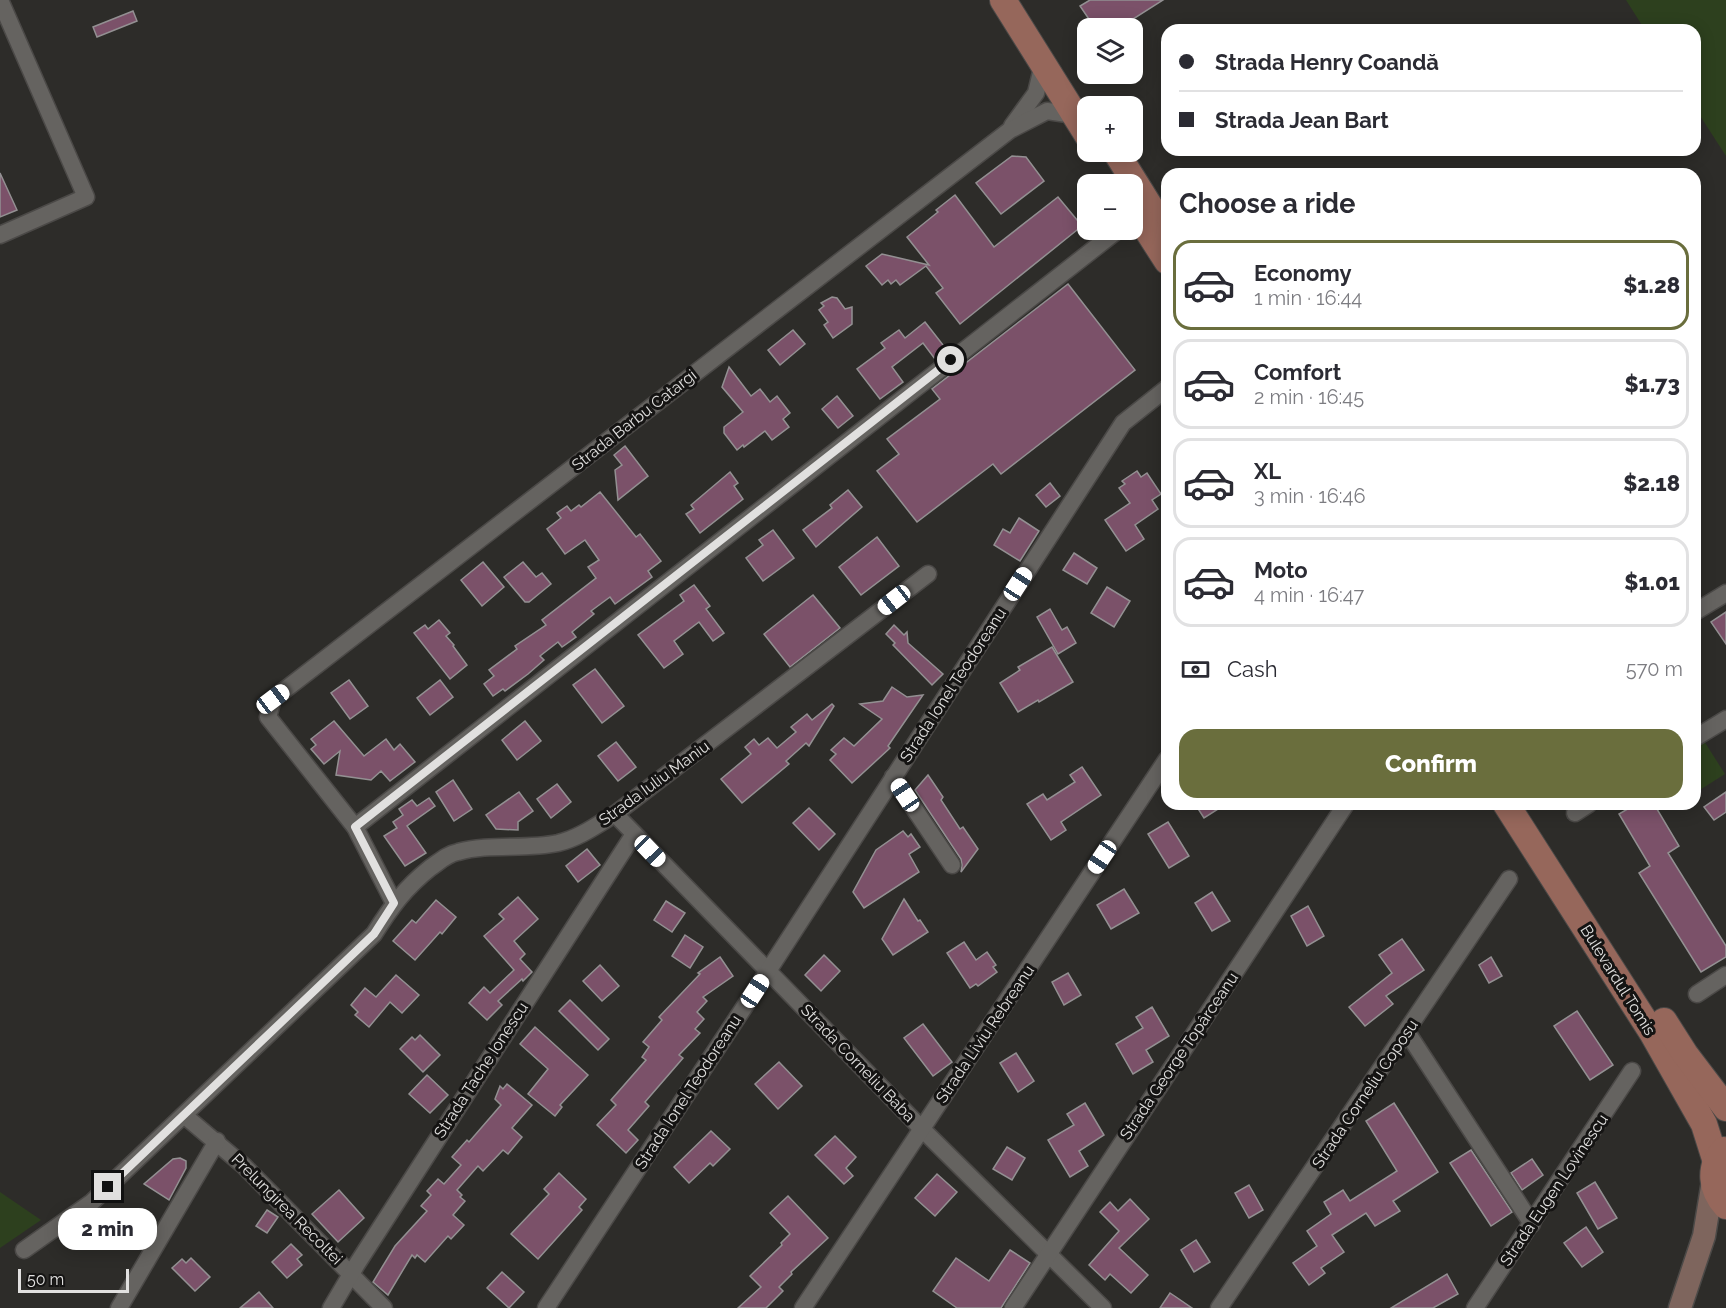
<!DOCTYPE html>
<html lang="en">
<head>
<meta charset="utf-8">
<style>
  :root { --surface:#fff; --page:#f7f7f7; --text:#2b2b33; --muted:#7c7c81; --line:#e1e1e2; --accent:#6a6e3d }
  body { margin:0; font-family:Raleway,sans-serif; background:var(--page); color:var(--text); height:100vh; display:flex; flex-direction:column; font-size:22px; white-space:nowrap }
  * { box-sizing:border-box; margin:0 }
  p { font-size:20px; color:var(--muted) }
  .icon { flex:none; width:33px; height:33px; fill:none; stroke:currentColor; stroke-width:2; stroke-linecap:round; stroke-linejoin:round }
  .map { position:relative; flex:1; overflow:hidden }
  .side { position:absolute; left:1161px; top:168px; width:540px; height:642px; display:flex; flex-direction:column; background:var(--surface); border-radius:18px; box-shadow:0 3px 15px #0003 }
  .side>* { flex:none }
  .guide { position:absolute; left:1161px; top:24px; width:540px; height:132px; border-radius:18px; box-shadow:0 3px 15px #0003; display:grid; align-content:center; height:132px; padding:0 18px; background:var(--surface) }
  .buttons { position:absolute; left:1077px; top:18px; display:grid; gap:12px }
  .buttons a { display:grid; place-items:center; width:66px; height:66px; border-radius:12px; background:var(--surface); box-shadow:0 3px 15px #0003; font-size:30px }
  .scale { position:absolute; left:18px; bottom:15px; width:111px; box-sizing:border-box; padding-left:6px; border:3px solid #e1e0df; border-top:0; font-size:16px; line-height:21px; white-space:nowrap; color:#e1e0df; -webkit-text-stroke:4px #151413; paint-order:stroke }
  .end { position:absolute; width:27px; height:27px; margin:-14px; border:8px solid #e1e0df; background:#111; box-shadow:0 0 0 3px #111 }
  .from { border-radius:50% }
  .bubble { position:absolute; height:42px; border-radius:18px; background:var(--surface); box-shadow:0 3px 15px #0003; font-size:20px; font-weight:800; line-height:42px; text-align:center }
  .car { position:absolute; width:18px; height:36px; margin:-18px -9px; border-radius:8px; box-shadow:0 0 4px 2px #0007; background:linear-gradient(#fff 24%,#345 0 40%,#fff 0 76%,#345 0 86%,#fff 0) }
  .guide b { display:flex; align-items:center; gap:21px; height:57px; font-size:22px }
  .guide b+b { border-top:2px solid var(--line) }
  .guide i { width:15px; height:15px; background:var(--text) }
  ul { padding:0; list-style:none }
  li { display:flex; align-items:center; gap:18px; height:90px; margin:0 12px 9px; padding:0 6px; border:3px solid var(--line); border-radius:18px }
  li div { flex:1 }
  li b { display:block; font-size:22px }
  li em { font-style:normal; font-weight:800 }
  li.selected { border-color:var(--accent) }
  li>.icon { width:54px; height:54px; stroke-width:1.5 }
  h2 { padding:0 18px; font-size:27px; line-height:72px }
  .pay { display:flex; align-items:center; gap:15px; height:66px; padding:0 18px; font-size:22px }
  .pay p { margin-inline-start:auto }
  .button { display:flex; gap:12px; margin-top:auto; padding:12px 18px }
  .button a { flex:1; height:69px; border-radius:18px; background:var(--accent); color:#fff; font-size:24px; font-weight:800; line-height:69px; text-align:center }
  .map>svg:first-child { display:block }
  .green { fill:#2d401e }
  .building { fill:#7b5169; stroke:#939092; stroke-width:1.5 }
  .lines { fill:none; stroke-linecap:round; stroke-linejoin:round }
  .street-casing { stroke:#4b4947; stroke-width:19 }
  .secondary-casing { stroke:#4b4947; stroke-width:25 }
  .primary-casing { stroke:#4b4947; stroke-width:28 }
  .street { stroke:#656360; stroke-width:16 }
  .secondary { stroke:#7e655d; stroke-width:22 }
  .primary { stroke:#96675b; stroke-width:26 }
  .route { stroke:#e1e0df; stroke-width:8 }
  .labels { text-anchor:middle; dominant-baseline:central; stroke-width:6; stroke-linejoin:round; paint-order:stroke }
  .street-label { font-size:16px; fill:#e1e0df; stroke:#151413 }
</style>
</head>
<body>
<div class="map">
<svg width="1726" height="1308" viewBox="0 0 1726 1308">
  <rect width="100%" height="100%" fill="#2d2c29"/>
  <g class="green">
    <polygon points="1626,0 1726,0 1726,156 1695,108 1695,30 1645,30"/>
    <polygon points="1704,741 1725,774 1695,793 1695,747"/>
    <polygon points="0,1192 41,1220 0,1248"/>
  </g>
  <g class="building">
    <polygon points="1090,0 1163,0 1119,28 1095,28 1080,6"/>
    <polygon points="133,11 137,21 97,37 93,27"/>
    <polygon points="1012,156 1026,157 1044,181 1001,214 976,183"/>
    <polygon points="0,173 17,210 0,217"/>
    <polygon points="955,195 994,247 1058,197 1082,226 960,324 936,293 943,288 926,266 900,285 896,280 891,284 888,280 882,285 866,266 882,254 929,265 907,237 938,212 936,210"/>
    <polygon points="1068,284 1135,370 1001,474 993,464 917,522 877,471 899,454 887,439 940,399 932,389"/>
    <polygon points="832,297 837,298 845,309 852,307 852,324 833,338 824,325 828,322 819,310 824,306 821,303"/>
    <polygon points="925,322 947,350 935,359 923,343 892,367 903,382 880,399 857,369 885,348 881,343 899,330 905,338"/>
    <polygon points="793,330 805,344 780,365 768,350"/>
    <polygon points="729,367 751,396 760,389 770,402 777,396 790,413 783,419 789,427 772,440 765,431 744,447 743,445 737,450 724,433 724,427 743,412 722,387"/>
    <polygon points="837,396 853,416 838,428 822,409"/>
    <polygon points="625,446 648,476 618,500 615,470 622,465 614,455"/>
    <polygon points="1137,471 1141,477 1147,473 1161,494 1152,500 1158,509 1135,525 1144,539 1126,551 1105,520 1130,503 1119,488 1125,484 1122,481"/>
    <polygon points="730,472 738,483 734,486 743,499 700,533 686,514 694,509 691,505"/>
    <polygon points="1050,483 1060,496 1046,507 1036,495"/>
    <polygon points="848,490 862,507 816,547 803,530 832,508 830,505"/>
    <polygon points="600,492 636,537 640,534 661,561 648,571 652,577 615,604 610,597 591,611 594,614 572,632 576,637 562,647 558,642 540,656 544,660 528,674 505,691 503,689 493,696 484,684 494,676 489,670 517,649 515,646 546,625 542,620 596,578 588,567 599,560 585,540 565,554 547,529 561,518 557,513 567,506 571,511 579,505 581,507"/>
    <polygon points="1019,518 1039,531 1020,561 994,545 1003,529 1010,533"/>
    <polygon points="773,530 794,558 763,581 746,558 763,545 759,540"/>
    <polygon points="877,537 899,566 861,595 839,567"/>
    <polygon points="1074,553 1097,568 1087,584 1063,570"/>
    <polygon points="483,562 504,587 482,606 461,580"/>
    <polygon points="523,562 536,577 542,573 551,584 529,602 525,602 504,577"/>
    <polygon points="694,585 710,606 706,609 724,633 713,641 699,622 674,641 683,654 664,668 638,635 684,601 680,595"/>
    <polygon points="1107,587 1130,601 1114,627 1091,613"/>
    <polygon points="813,595 840,628 790,667 764,634"/>
    <polygon points="1050,609 1062,630 1067,627 1076,643 1058,654 1037,617"/>
    <polygon points="1726,612 1726,644 1711,622"/>
    <polygon points="439,620 450,633 446,636 454,645 453,646 467,665 450,679 414,633 425,625 428,629"/>
    <polygon points="894,625 904,635 907,632 908,643 943,674 932,685 893,645 895,643 886,634"/>
    <polygon points="1052,647 1073,682 1039,702 1038,700 1018,712 1000,683 1020,670 1018,667"/>
    <polygon points="595,669 624,706 602,723 573,685"/>
    <polygon points="349,680 368,706 350,719 331,693"/>
    <polygon points="440,680 453,697 430,715 417,698"/>
    <polygon points="892,687 907,697 923,695 888,746 890,748 852,783 830,760 836,754 831,750 844,738 854,746 882,719 860,704 883,701"/>
    <polygon points="832,704 834,706 809,746 806,743 786,761 789,764 742,803 721,779 751,754 745,747 754,739 759,745 768,738 777,748 796,732 791,727 807,714 812,720"/>
    <polygon points="334,721 364,756 386,739 394,750 400,744 415,762 390,781 381,771 371,780 336,775 340,751 324,764 311,749 316,745 311,739"/>
    <polygon points="525,721 541,741 517,760 502,740"/>
    <polygon points="616,742 636,767 618,781 598,756"/>
    <polygon points="1082,767 1101,795 1061,822 1066,830 1051,840 1027,804 1043,794 1047,800 1075,782 1070,775"/>
    <polygon points="928,775 943,797 941,800 960,829 963,827 978,849 961,872 962,865 961,859 915,790"/>
    <polygon points="453,780 472,809 454,821 436,792"/>
    <polygon points="557,784 571,802 551,818 537,799"/>
    <polygon points="519,792 533,811 518,822 518,830 496,829 486,815"/>
    <polygon points="1726,792 1726,812 1714,820 1704,807"/>
    <polygon points="429,798 435,806 407,826 426,853 405,866 384,836 397,828 393,822 403,815 399,809 412,800 417,806"/>
    <polygon points="1195,804 1226,804 1204,818"/>
    <polygon points="1636,804 1654,804 1679,846 1668,853 1726,946 1726,957 1701,972 1639,873 1650,866 1619,814"/>
    <polygon points="809,808 835,834 819,850 793,823"/>
    <polygon points="1168,822 1189,856 1169,868 1148,834"/>
    <polygon points="903,831 908,837 911,834 920,847 909,854 919,872 864,908 853,892 876,850"/>
    <polygon points="587,849 600,865 578,882 566,866"/>
    <polygon points="1124,889 1139,913 1111,929 1097,905"/>
    <polygon points="1212,892 1230,921 1212,931 1195,903"/>
    <polygon points="518,897 538,919 514,941 525,954 520,959 532,972 523,981 522,979 498,1001 502,1005 487,1020 469,1003 484,987 490,993 514,970 484,936 504,919 499,914"/>
    <polygon points="904,899 918,921 920,920 928,932 893,955 882,939"/>
    <polygon points="436,900 456,917 442,934 440,932 415,960 393,941 412,920 416,923"/>
    <polygon points="666,901 685,913 672,932 654,920"/>
    <polygon points="1308,906 1324,936 1307,946 1291,916"/>
    <polygon points="685,935 703,947 690,968 672,956"/>
    <polygon points="1402,939 1424,970 1386,996 1393,1004 1365,1026 1349,1007 1392,973 1379,955"/>
    <polygon points="964,942 976,960 987,952 996,965 993,967 997,972 978,986 976,984 970,988 947,953"/>
    <polygon points="824,955 840,971 821,991 805,975"/>
    <polygon points="720,957 733,976 703,997 707,1001 697,1012 704,1019 695,1029 700,1033 679,1055 683,1058 645,1102 649,1106 628,1130 638,1140 626,1153 597,1125 616,1105 611,1100 646,1060 642,1057 649,1047 643,1042 662,1020 659,1017 700,974 698,973"/>
    <polygon points="1491,957 1502,976 1489,983 1479,965"/>
    <polygon points="600,965 619,986 602,1001 583,981"/>
    <polygon points="1068,973 1081,995 1064,1005 1052,982"/>
    <polygon points="396,975 419,995 402,1013 390,1002 369,1027 355,1015 358,1012 351,1005 365,988 376,997"/>
    <polygon points="570,1000 609,1039 598,1050 559,1011"/>
    <polygon points="1152,1007 1169,1036 1146,1050 1153,1062 1133,1074 1116,1044 1143,1028 1136,1017"/>
    <polygon points="1577,1011 1613,1065 1590,1080 1554,1026"/>
    <polygon points="923,1024 952,1062 933,1076 904,1038"/>
    <polygon points="535,1027 588,1075 560,1105 562,1107 555,1116 528,1094 548,1069 520,1044"/>
    <polygon points="420,1035 440,1055 423,1072 400,1049 412,1037 415,1040"/>
    <polygon points="1016,1053 1034,1081 1018,1092 1000,1063"/>
    <polygon points="779,1062 802,1086 778,1109 755,1084"/>
    <polygon points="427,1075 448,1095 430,1113 409,1094"/>
    <polygon points="507,1084 532,1105 512,1128 522,1137 508,1154 503,1150 483,1171 478,1166 457,1190 462,1195 460,1197 465,1201 453,1215 464,1225 451,1239 448,1236 425,1262 417,1255 415,1258 412,1255 388,1295 373,1282 395,1246 427,1211 421,1206 431,1195 427,1191 438,1179 444,1184 461,1165 452,1157 467,1140 469,1142 501,1105 495,1099 500,1086 503,1089"/>
    <polygon points="1085,1103 1104,1135 1079,1151 1088,1166 1070,1177 1048,1140 1074,1125 1067,1114"/>
    <polygon points="1394,1103 1438,1172 1393,1201 1400,1211 1375,1226 1366,1213 1332,1235 1344,1252 1321,1268 1325,1273 1309,1285 1293,1263 1317,1246 1307,1231 1331,1214 1324,1202 1343,1190 1350,1201 1397,1171 1366,1121"/>
    <polygon points="711,1131 730,1149 713,1166 710,1163 689,1183 674,1167"/>
    <polygon points="835,1136 856,1157 846,1168 853,1176 844,1184 815,1155"/>
    <polygon points="1007,1147 1025,1158 1012,1180 993,1169"/>
    <polygon points="1471,1150 1512,1212 1491,1226 1450,1163"/>
    <polygon points="180,1158 186,1161 186,1168 169,1200 144,1184 173,1159"/>
    <polygon points="1532,1159 1543,1175 1522,1190 1511,1173"/>
    <polygon points="559,1173 586,1199 579,1207 582,1210 538,1259 511,1234 549,1194 544,1189"/>
    <polygon points="937,1174 957,1192 935,1216 915,1198"/>
    <polygon points="1595,1182 1617,1218 1598,1229 1577,1193"/>
    <polygon points="1249,1185 1263,1210 1249,1218 1235,1193"/>
    <polygon points="339,1190 364,1218 338,1242 312,1214"/>
    <polygon points="788,1196 828,1238 791,1272 792,1274 779,1287 783,1291 766,1308 738,1308 761,1287 750,1276 782,1245 781,1243 790,1234 770,1213"/>
    <polygon points="1130,1199 1149,1219 1119,1248 1148,1275 1131,1293 1110,1274 1105,1280 1089,1265 1119,1231 1100,1212 1110,1202 1118,1211"/>
    <polygon points="267,1210 278,1217 267,1233 256,1226"/>
    <polygon points="1586,1227 1603,1252 1582,1267 1564,1243"/>
    <polygon points="1196,1240 1210,1262 1194,1272 1181,1250"/>
    <polygon points="291,1244 302,1255 297,1259 302,1265 287,1278 272,1262"/>
    <polygon points="1010,1250 1030,1263 1001,1308 957,1308 933,1291 956,1258 989,1281"/>
    <polygon points="191,1258 210,1277 195,1291 172,1268 182,1259 186,1263"/>
    <polygon points="502,1272 524,1292 509,1308 487,1288"/>
    <polygon points="1447,1274 1458,1294 1433,1308 1391,1308"/>
    <polygon points="259,1292 273,1308 240,1308"/>
    <polygon points="1170,1293 1176,1297 1192,1308 1160,1308"/>
  </g>
  <g class="lines">
    <g class="street-casing">
      <g id="street">
        <polyline points="1012,126 1036,93 1043,64"/>
        <polyline points="0,235 86,197 0,0"/>
        <polyline points="1695,612 1726,593"/>
        <polyline points="1695,738 1726,719"/>
        <polyline points="893,777 952,865"/>
        <polyline points="1575,813 1589,804"/>
        <polyline points="615,814 922,1129 1103,1308"/>
        <polyline points="355,827 1118,230"/>
        <polyline points="394,903 355,827 268,717 273,699 1010,130 1047,111 1074,115"/>
        <polyline points="1697,994 1726,975"/>
        <polyline points="1407,1032 1532,1224"/>
        <polyline points="185,1116 244,1166 384,1308"/>
        <path d="M 24,1250 L 92,1202 L 374,934 C 391,907 405,888 430,868 C 439,862 447,854 458,852 C 490,843 525,850 558,843 C 579,838 597,825 615,814 L 928,574"/>
        <polyline points="119,1308 217,1141"/>
        <polyline points="331,1308 357,1264 634,834"/>
        <polyline points="546,1308 768,971 1123,423 1167,388"/>
        <polyline points="803,1308 1167,759"/>
        <polyline points="1013,1308 1346,804"/>
        <polyline points="1219,1308 1509,879"/>
        <polyline points="1475,1308 1632,1071"/>
      </g>
    </g>
    <g class="secondary-casing">
      <polyline id="secondary" points="1680,1308 1704,1236 1713,1181"/>
    </g>
    <g class="primary-casing">
      <g id="primary">
        <polyline points="1003,0 1088,136"/>
        <polyline points="1116,152 1167,234"/>
        <polyline points="1142,222 1167,261"/>
        <polyline points="1506,804 1653,1034 1704,1124 1716,1162"/>
        <polyline points="1664,1021 1685,1054 1726,1108"/>
        <path d="M 1724,1150 C 1708,1167 1711,1190 1726,1206"/>
      </g>
    </g>
    <use href="#street" class="street"/>
    <use href="#secondary" class="secondary"/>
    <use href="#primary" class="primary"/>
  </g>
  <g class="lines">
    <polyline class="route" points="108,1187 374,934 394,903 355,827 951,360"/>
  </g>
  <g class="labels">
    <g class="street-label">
      <text transform="translate(634 420) rotate(-38)">Strada Barbu Catargi</text>
      <text transform="translate(953 685) rotate(-57)">Strada Ionel Teodoreanu</text>
      <text transform="translate(654 783) rotate(-36)">Strada Iuliu Maniu</text>
      <text transform="translate(1618 980) rotate(58)">Bulevardul Tomis</text>
      <text transform="translate(985 1034) rotate(-56)">Strada Liviu Rebreanu</text>
      <text transform="translate(1179 1056) rotate(-56)">Strada George Topârceanu</text>
      <text transform="translate(858 1063) rotate(46)">Strada Corneliu Baba</text>
      <text transform="translate(481 1070) rotate(-57)">Strada Tache Ionescu</text>
      <text transform="translate(688 1092) rotate(-57)">Strada Ionel Teodoreanu</text>
      <text transform="translate(1365 1094) rotate(-56)">Strada Corneliu Coposu</text>
      <text transform="translate(1554 1190) rotate(-56)">Strada Eugen Lovinescu</text>
      <text transform="translate(287 1209) rotate(45)">Prelungirea Recoltei</text>
    </g>
  </g>
</svg>
<div class="buttons">
<a><svg class="icon" aria-label="layers" viewBox="0 0 24 24"><path d="M12 4l9 5-9 5-9-5zM3 14l9 5 9-5"/></svg></a>
<a>+</a>
<a>−</a>
</div>
<div class="scale">50 m</div>
<i class="end from" style="left:951px;top:360px"></i>
<i class="end" style="left:108px;top:1187px"></i>
<div class="bubble" style="left:58px;top:1208px;width:99px">2 min</div>
<i class="car" style="left:1018px;top:584px;rotate:33deg"></i>
<i class="car" style="left:894px;top:600px;rotate:232deg"></i>
<i class="car" style="left:273px;top:699px;rotate:53deg"></i>
<i class="car" style="left:905px;top:795px;rotate:326deg"></i>
<i class="car" style="left:650px;top:851px;rotate:136deg"></i>
<i class="car" style="left:1102px;top:857px;rotate:214deg"></i>
<i class="car" style="left:755px;top:991px;rotate:33deg"></i>
<div class="guide">
<b><i class="from"></i>Strada Henry Coandă</b>
<b><i></i>Strada Jean Bart</b>
</div>
<section class="side">
<h2>Choose a ride</h2>
<ul>
<li class="selected"><svg class="icon" aria-label="car" viewBox="0 0 24 24"><path d="M5 17H2v-5l4-1 3-4h7l3 4 3 1v5h-3M9 17h6M6 11h13"/><circle cx="7" cy="17" r="2"/><circle cx="17" cy="17" r="2"/></svg><div><b>Economy</b><p>1 min · 16:44</p></div><em>$1.28</em></li>
<li><svg class="icon" aria-label="car" viewBox="0 0 24 24"><path d="M5 17H2v-5l4-1 3-4h7l3 4 3 1v5h-3M9 17h6M6 11h13"/><circle cx="7" cy="17" r="2"/><circle cx="17" cy="17" r="2"/></svg><div><b>Comfort</b><p>2 min · 16:45</p></div><em>$1.73</em></li>
<li><svg class="icon" aria-label="car" viewBox="0 0 24 24"><path d="M5 17H2v-5l4-1 3-4h7l3 4 3 1v5h-3M9 17h6M6 11h13"/><circle cx="7" cy="17" r="2"/><circle cx="17" cy="17" r="2"/></svg><div><b>XL</b><p>3 min · 16:46</p></div><em>$2.18</em></li>
<li><svg class="icon" aria-label="car" viewBox="0 0 24 24"><path d="M5 17H2v-5l4-1 3-4h7l3 4 3 1v5h-3M9 17h6M6 11h13"/><circle cx="7" cy="17" r="2"/><circle cx="17" cy="17" r="2"/></svg><div><b>Moto</b><p>4 min · 16:47</p></div><em>$1.01</em></li>
</ul>
<div class="pay"><svg class="icon" aria-label="cash" viewBox="0 0 24 24"><path d="M3 7h18v10H3z"/><circle cx="12" cy="12" r="2"/></svg>Cash<p>570 m</p></div>
<div class="button"><a>Confirm</a></div>
</section>
</div>
</body>
</html>
